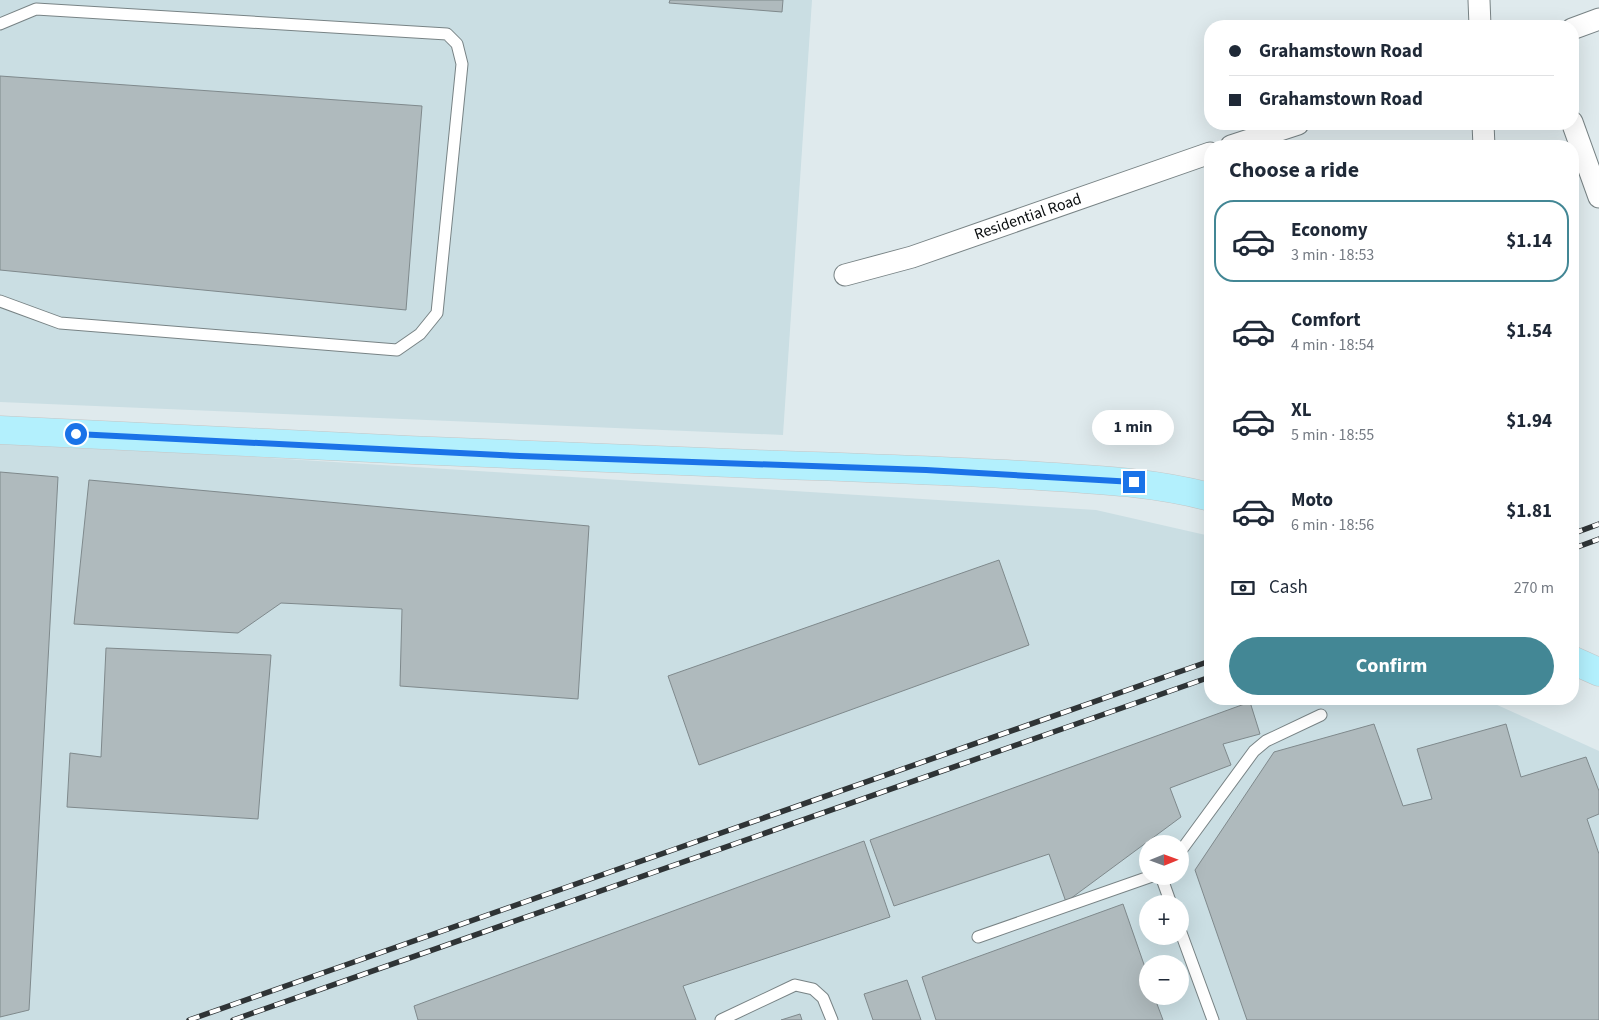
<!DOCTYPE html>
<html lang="en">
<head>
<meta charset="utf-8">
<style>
  :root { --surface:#fff; --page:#f2f2f3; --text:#1f2937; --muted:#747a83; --line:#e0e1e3; --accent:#438795 }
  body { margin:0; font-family:"Source Sans 3",sans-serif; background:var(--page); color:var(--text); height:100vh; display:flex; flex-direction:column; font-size:19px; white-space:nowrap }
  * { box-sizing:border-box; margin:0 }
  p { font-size:16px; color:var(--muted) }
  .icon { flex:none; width:28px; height:28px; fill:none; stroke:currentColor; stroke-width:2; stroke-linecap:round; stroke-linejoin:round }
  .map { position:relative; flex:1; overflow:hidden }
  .details { position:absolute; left:1204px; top:140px; width:375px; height:565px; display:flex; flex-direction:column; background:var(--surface); border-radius:20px; box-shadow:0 5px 20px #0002 }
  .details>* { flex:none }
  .top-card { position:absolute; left:1204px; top:20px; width:375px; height:110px; border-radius:20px; box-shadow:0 5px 20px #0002; display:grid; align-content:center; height:110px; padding:0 25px; background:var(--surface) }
  .needle { width:32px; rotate:89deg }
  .controls { position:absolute; left:1139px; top:835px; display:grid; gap:10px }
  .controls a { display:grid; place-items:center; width:50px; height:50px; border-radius:50%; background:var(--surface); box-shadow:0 5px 20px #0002; font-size:25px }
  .end { position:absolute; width:22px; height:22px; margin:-11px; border:6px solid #1a73e8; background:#fff; box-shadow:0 0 0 2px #fff }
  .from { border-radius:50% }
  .bubble { position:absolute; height:35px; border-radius:18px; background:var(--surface); box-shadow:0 5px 20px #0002; font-size:16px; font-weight:700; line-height:35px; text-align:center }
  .top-card b { display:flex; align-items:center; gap:18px; height:48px; font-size:19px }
  .top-card b+b { border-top:1px solid var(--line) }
  .top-card i { width:12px; height:12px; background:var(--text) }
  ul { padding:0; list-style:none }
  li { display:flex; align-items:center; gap:15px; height:82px; margin:0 10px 8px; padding:0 15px; border:2px solid transparent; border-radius:20px }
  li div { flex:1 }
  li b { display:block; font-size:19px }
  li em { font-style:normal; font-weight:700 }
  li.current { border-color:var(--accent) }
  li>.icon { width:45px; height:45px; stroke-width:1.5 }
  h2 { padding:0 25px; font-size:22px; line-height:60px }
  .pay { display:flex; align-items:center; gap:12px; height:55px; padding:0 25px; font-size:19px }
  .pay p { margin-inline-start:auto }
  .button { display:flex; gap:10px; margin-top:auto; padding:10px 25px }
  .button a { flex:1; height:58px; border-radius:30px; background:var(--accent); color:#fff; font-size:20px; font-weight:700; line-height:58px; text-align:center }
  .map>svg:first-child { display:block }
  .built { fill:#cadee3; fill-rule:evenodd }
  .building { fill:#afbabd; stroke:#7f898c }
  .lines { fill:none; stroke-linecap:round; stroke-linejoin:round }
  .lane-casing { stroke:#788385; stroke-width:13 }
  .street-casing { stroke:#788385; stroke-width:23 }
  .primary-casing { stroke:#c4c5c5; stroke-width:29 }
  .lane { stroke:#fff; stroke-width:11 }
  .street { stroke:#fff; stroke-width:21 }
  .primary { stroke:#b3f0fd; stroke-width:28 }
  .rail-casing { stroke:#2f3436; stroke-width:5.5 }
  .rail { stroke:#fff; stroke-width:4; stroke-dasharray:11; stroke-linecap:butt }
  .route { stroke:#1a73e8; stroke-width:6 }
  .labels { text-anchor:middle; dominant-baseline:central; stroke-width:5; stroke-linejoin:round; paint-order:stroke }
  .street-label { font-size:16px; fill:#080c0d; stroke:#fff }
</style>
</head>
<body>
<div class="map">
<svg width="1599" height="1020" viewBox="0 0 1599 1020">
  <rect width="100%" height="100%" fill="#dfeaed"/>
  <g class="built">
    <polygon points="0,0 812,0 783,435 0,402"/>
    <path d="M 0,441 L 1096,510 L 1210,536 L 1210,699 L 1484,699 L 1599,751 L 1599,1020 L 0,1020 ZM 1148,844 L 1180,844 L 1180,876 L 1148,876 ZM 1148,904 L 1180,904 L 1180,936 L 1148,936 ZM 1148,964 L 1180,964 L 1180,996 L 1148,996 Z"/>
  </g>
  <g class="building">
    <polygon points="670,0 783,0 782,12 669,3"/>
    <polygon points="0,76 422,106 406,310 0,270"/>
    <polygon points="0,472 58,477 29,1010 0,1017"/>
    <polygon points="89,480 589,526 578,699 400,686 402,609 281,603 238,633 74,624"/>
    <polygon points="999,560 1029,645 699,765 668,676"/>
    <polygon points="106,648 271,655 258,819 67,807 70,753 101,757"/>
    <polygon points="1250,702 1260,734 1223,744 1231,765 1170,788 1181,817 1066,902 1049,854 894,906 870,840"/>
    <polygon points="1374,724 1403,806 1432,799 1417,749 1506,724 1521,777 1586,757 1599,791 1599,814 1587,819 1599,854 1599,1020 1247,1020 1195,870 1274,752"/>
    <polygon points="864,841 890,917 683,986 696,1020 418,1020 414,1006"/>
    <polygon points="1123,904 1148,976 1148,996 1154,996 1163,1020 936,1020 922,977"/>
    <polygon points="907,980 921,1020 873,1020 864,994"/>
    <polygon points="800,1014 802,1020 781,1020"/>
  </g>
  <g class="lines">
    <g class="lane-casing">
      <g id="lane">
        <polyline points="0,24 36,9 447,34 457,44 462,64 437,313 420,334 397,350 60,323 0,301"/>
        <polyline points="1180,852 1254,751 1266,741 1321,715"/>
        <polyline points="1161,876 1171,904"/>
        <polyline points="1180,930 1213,1020"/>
        <polyline points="978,937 1152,876"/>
        <polyline points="721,1020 795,985 813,989 823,998 832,1020"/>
      </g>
    </g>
    <g class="street-casing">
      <g id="street">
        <polyline points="1479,0 1480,26"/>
        <polyline points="1572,29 1599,19"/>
        <polyline points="1572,122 1599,197"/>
        <polyline points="1483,124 1484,146"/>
        <polyline points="1231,146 1298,124"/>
        <path id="s1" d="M 845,275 L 912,257 L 1210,153"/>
      </g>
    </g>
    <g class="primary-casing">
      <g id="primary">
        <path d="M 0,430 C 252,443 503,455 755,464 C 844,467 934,470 1023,475 C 1086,479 1149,481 1210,497"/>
        <polyline points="1572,660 1599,672"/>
      </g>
    </g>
    <use href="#lane" class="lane"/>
    <use href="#street" class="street"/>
    <use href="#primary" class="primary"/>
    <g class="rail-casing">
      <g id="rail">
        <polyline points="1572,534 1599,524"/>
        <polyline points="1572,549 1599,539"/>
        <polyline points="189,1020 1210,661"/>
        <polyline points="233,1020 1210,677"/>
      </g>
    </g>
    <use href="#rail" class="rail"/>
  </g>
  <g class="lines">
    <polyline class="route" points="76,434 520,456 926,470 1134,482"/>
  </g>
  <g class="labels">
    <g class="street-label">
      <text stroke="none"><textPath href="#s1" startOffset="192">Residential Road</textPath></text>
    </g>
  </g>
</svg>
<div class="controls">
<a><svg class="needle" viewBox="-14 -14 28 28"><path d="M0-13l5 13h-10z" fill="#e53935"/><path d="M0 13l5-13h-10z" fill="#747a83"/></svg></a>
<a>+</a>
<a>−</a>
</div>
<i class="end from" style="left:76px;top:434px"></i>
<i class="end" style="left:1134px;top:482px"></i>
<div class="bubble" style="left:1092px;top:410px;width:82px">1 min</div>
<div class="top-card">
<b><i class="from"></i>Grahamstown Road</b>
<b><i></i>Grahamstown Road</b>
</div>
<section class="details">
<h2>Choose a ride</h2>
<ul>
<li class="current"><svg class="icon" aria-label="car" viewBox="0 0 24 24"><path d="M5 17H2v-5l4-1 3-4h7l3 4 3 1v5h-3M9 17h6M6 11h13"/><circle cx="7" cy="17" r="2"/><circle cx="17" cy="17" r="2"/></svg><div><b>Economy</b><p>3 min · 18:53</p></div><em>$1.14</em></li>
<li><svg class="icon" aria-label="car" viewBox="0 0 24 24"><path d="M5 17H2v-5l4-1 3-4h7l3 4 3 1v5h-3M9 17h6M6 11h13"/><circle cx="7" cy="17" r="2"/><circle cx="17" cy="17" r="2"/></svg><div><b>Comfort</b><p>4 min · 18:54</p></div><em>$1.54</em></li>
<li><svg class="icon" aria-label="car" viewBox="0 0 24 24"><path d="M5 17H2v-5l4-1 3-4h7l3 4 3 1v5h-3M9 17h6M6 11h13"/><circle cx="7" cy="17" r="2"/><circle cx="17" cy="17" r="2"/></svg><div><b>XL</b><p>5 min · 18:55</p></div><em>$1.94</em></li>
<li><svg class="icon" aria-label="car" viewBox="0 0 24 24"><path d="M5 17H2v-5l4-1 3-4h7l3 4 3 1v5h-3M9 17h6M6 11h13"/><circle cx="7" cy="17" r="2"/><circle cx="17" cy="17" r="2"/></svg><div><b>Moto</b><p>6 min · 18:56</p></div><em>$1.81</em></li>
</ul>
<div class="pay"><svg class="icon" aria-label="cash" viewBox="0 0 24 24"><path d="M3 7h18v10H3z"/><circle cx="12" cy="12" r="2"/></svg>Cash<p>270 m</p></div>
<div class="button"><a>Confirm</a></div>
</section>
</div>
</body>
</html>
